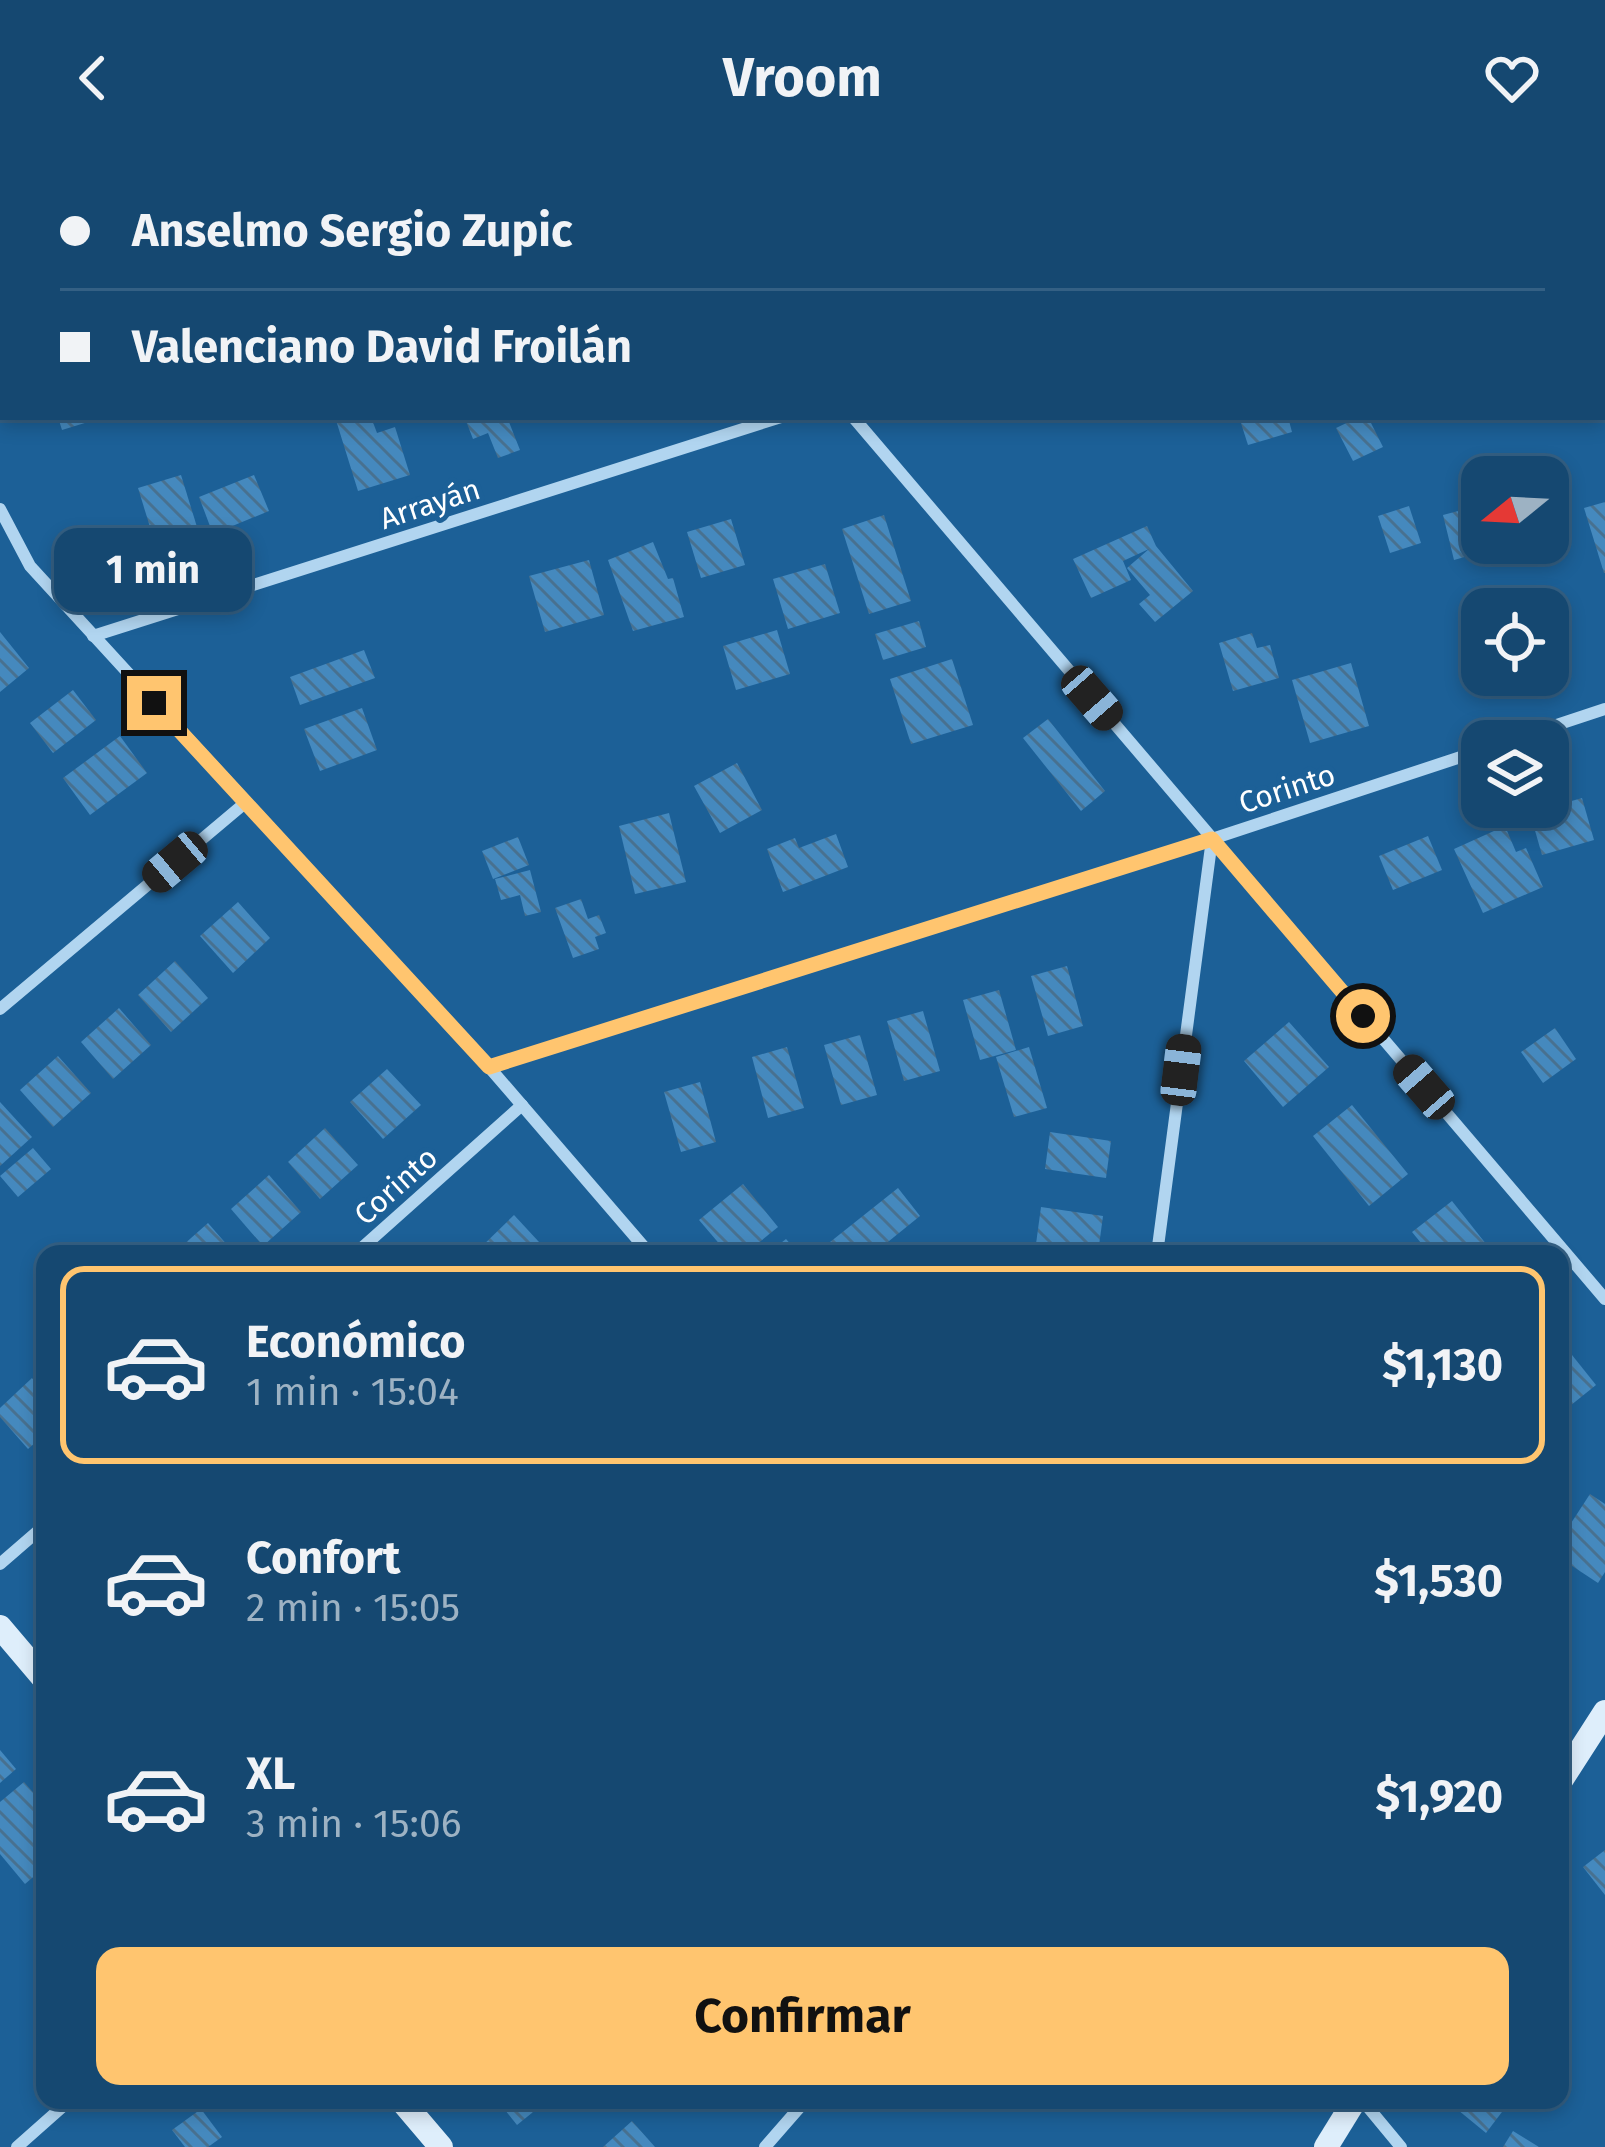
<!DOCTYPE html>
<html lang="es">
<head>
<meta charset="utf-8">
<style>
  :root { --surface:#154871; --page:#1e4f76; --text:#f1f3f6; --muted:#9db2c3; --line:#346084; --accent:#ffc56f }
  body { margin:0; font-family:"Fira Sans",sans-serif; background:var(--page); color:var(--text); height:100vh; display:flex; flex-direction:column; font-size:45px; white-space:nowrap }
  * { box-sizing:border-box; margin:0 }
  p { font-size:39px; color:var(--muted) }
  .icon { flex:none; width:66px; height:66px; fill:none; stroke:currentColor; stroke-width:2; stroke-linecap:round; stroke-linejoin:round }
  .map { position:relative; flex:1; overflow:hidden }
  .side { position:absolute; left:36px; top:1089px; width:1533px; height:864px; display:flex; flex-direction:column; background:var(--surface); border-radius:24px; box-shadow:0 6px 18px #0003,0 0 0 3px var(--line) }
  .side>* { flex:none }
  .top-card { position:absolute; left:0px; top:0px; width:1605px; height:264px; box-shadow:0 6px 18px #0003,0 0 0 3px var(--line); display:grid; align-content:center; height:264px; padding:0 60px; background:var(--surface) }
  .needle { width:78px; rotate:252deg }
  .fabs { position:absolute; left:1461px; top:300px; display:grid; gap:24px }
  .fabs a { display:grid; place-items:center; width:108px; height:108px; border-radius:24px; background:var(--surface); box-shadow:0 6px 18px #0003,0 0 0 3px var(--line); font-size:60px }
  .end { position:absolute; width:54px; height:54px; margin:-27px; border:15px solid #ffc56f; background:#111; box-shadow:0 0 0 6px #111 }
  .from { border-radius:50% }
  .bubble { position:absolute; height:84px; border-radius:24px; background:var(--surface); box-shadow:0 6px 18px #0003,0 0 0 3px var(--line); font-size:39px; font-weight:700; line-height:84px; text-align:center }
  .car { position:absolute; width:36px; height:72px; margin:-36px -18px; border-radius:15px; box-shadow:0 0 9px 3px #0007; background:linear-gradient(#222 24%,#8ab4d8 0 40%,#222 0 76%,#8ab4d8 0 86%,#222 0) }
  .top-card b { display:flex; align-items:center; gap:42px; height:114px; font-size:45px }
  .top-card b+b { border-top:3px solid var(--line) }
  .top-card i { width:30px; height:30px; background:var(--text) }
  ul { padding:21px 0 0; list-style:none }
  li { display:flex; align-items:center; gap:36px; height:198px; margin:0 24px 18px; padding:0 36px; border:6px solid transparent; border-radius:24px }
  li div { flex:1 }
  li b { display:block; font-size:45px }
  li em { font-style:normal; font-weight:700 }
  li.selected { border-color:var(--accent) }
  li>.icon { width:108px; height:108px; stroke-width:1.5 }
  .action { display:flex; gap:24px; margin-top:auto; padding:24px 60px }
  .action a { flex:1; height:138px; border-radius:24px; background:var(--accent); color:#111; font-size:48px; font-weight:700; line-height:138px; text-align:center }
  header { display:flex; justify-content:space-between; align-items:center; height:156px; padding:0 60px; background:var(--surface); font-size:54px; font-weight:700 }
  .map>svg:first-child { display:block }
  .building { fill:url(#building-back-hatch) }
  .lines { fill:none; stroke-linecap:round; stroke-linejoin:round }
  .street { stroke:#b1d5f0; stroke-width:12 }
  .secondary { stroke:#deeefb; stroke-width:24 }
  .route { stroke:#ffc56f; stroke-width:15 }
  .labels { text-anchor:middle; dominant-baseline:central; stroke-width:10; stroke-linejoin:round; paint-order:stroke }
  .street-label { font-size:30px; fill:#fff; stroke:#1c6097 }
</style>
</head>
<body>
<header><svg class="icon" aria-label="back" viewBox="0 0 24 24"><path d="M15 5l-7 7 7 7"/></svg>Vroom<svg class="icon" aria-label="heart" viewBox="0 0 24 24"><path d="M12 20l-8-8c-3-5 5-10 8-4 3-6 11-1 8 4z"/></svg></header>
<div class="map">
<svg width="1605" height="1991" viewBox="0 0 1605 1991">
  <defs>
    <pattern id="building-back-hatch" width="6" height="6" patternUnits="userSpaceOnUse" patternTransform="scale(3)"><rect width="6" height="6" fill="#4589be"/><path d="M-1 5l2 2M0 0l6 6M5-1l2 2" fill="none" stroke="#487190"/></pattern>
  </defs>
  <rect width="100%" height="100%" fill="#1c6097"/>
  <g class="building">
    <polygon points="58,261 100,261 101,262 62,274"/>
    <polygon points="335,261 371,261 377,277 395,271 410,319 358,335"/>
    <polygon points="477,261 507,261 520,294 498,302 488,277 473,283 466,265"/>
    <polygon points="1239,261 1288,261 1292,276 1248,289"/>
    <polygon points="1359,261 1368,261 1383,291 1353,305 1336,272"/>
    <polygon points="1556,309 1572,353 1548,362 1548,321 1526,321"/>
    <polygon points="181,319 205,397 162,410 138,332"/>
    <polygon points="254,319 269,355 213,378 199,341"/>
    <polygon points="1605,346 1605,417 1604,417 1584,352"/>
    <polygon points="1481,349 1482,387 1491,387 1493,393 1454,404 1443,359"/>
    <polygon points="1409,350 1421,387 1390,397 1378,360"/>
    <polygon points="884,359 911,445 869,458 842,373"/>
    <polygon points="731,363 745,409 701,422 687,376"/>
    <polygon points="1147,370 1156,390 1193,435 1155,466 1139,448 1150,439 1127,412 1149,393 1123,405 1131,424 1091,442 1073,403"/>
    <polygon points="653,386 668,423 673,422 684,461 633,475 608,404"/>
    <polygon points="589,404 604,459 545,476 529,420"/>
    <polygon points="825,408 840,457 788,473 773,423"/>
    <polygon points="919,465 926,491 883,504 875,478"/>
    <polygon points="777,474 790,518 736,534 723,490"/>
    <polygon points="0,476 29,512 0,536"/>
    <polygon points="1252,477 1257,492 1270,489 1279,522 1233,535 1219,487"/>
    <polygon points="364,494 375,522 300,549 290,521"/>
    <polygon points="952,503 973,569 911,588 890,523"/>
    <polygon points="1351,507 1369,570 1310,587 1292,524"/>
    <polygon points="73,534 96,564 53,597 30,567"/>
    <polygon points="362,552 377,594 320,615 304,573"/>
    <polygon points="1048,563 1105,635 1081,655 1023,582"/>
    <polygon points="120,580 147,617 90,659 63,622"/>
    <polygon points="737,607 762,654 720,677 694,630"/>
    <polygon points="1582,642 1594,684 1542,699 1530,657"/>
    <polygon points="669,657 686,726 635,738 619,670"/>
    <polygon points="1505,670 1516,696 1526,692 1543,731 1483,757 1454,693"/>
    <polygon points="836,678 848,711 783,736 767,693 795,682 799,692"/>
    <polygon points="1428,680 1442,714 1393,734 1379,700"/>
    <polygon points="518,681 529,709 493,723 482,695"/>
    <polygon points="530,714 541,756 525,760 520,739 501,744 495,723"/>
    <polygon points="581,743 588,763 599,759 606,777 595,781 599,793 573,802 555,752"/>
    <polygon points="238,746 270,782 233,817 200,780"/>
    <polygon points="175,805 208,842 171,876 138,839"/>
    <polygon points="1067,810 1083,870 1048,880 1031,820"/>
    <polygon points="999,834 1016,894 980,904 963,844"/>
    <polygon points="119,852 151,889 113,923 81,886"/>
    <polygon points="923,855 940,915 904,925 887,865"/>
    <polygon points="1289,866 1329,911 1283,951 1244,905"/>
    <polygon points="1555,872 1576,903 1543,927 1521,896"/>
    <polygon points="860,879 877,939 841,949 824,889"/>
    <polygon points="787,891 804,952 768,962 752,901"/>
    <polygon points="1029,891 1047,952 1014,961 996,901"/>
    <polygon points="58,900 91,937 53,971 20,934"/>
    <polygon points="387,913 421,949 383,983 350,946"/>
    <polygon points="700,926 716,986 681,996 664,936"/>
    <polygon points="0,946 32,981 0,1010"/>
    <polygon points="1352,949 1408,1018 1369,1050 1313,980"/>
    <polygon points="325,972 358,1009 320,1043 288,1006"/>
    <polygon points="1050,976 1111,985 1106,1022 1045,1013"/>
    <polygon points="33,992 51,1013 18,1041 0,1020"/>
    <polygon points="269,1019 301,1056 263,1090 231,1053"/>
    <polygon points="743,1028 778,1071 745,1098 728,1098 699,1064"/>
    <polygon points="898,1032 920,1060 873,1098 815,1098"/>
    <polygon points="1452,1045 1494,1098 1430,1098 1412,1076"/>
    <polygon points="1041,1051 1103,1060 1098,1097 1036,1088"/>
    <polygon points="514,1059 539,1086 527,1098 474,1098"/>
    <polygon points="208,1067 235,1098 173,1098"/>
    <polygon points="786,1083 799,1098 767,1098"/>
    <polygon points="1236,1092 1266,1095 1266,1098 1235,1098"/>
    <polygon points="1560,1184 1596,1229 1560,1258"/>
    <polygon points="32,1222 45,1236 45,1278 28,1293 0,1261 0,1252"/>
    <polygon points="1590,1338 1605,1348 1605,1416 1598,1427 1560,1402 1560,1384"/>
    <polygon points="0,1594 16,1613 0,1627"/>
    <polygon points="24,1626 45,1650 45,1711 25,1728 0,1698 0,1646"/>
    <polygon points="1605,1694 1605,1739 1583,1711"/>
    <polygon points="497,1944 548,1944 517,1969"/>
    <polygon points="1465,1944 1495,1944 1505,1952 1486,1977 1458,1954"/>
    <polygon points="201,1953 222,1981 208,1991 185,1991 172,1974"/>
    <polygon points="632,1965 655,1991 603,1991"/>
    <polygon points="1513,1975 1539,1991 1503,1991"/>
  </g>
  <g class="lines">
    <g class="street">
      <polyline points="631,0 633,3"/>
      <polyline points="240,3 250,0"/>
      <polyline points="1602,9 1605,8"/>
      <polyline points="0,74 3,73"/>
      <polyline points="853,261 1605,1143"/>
      <polyline points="0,353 30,410 489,911 650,1098"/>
      <polyline points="93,480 781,261"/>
      <polyline points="1508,585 1605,553"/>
      <polyline points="0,853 245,647"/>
      <polyline points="489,911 1212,683 1482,594"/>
      <polyline points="355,1098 522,949"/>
      <polyline points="1157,1098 1212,683"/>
      <polyline points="0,1408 45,1369"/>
      <polyline points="1362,1944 1401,1991"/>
      <polyline points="17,1991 70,1944"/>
      <polyline points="765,1991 806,1944"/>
    </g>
    <g class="secondary">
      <polyline points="0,1471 45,1524"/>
      <polyline points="1560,1626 1605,1556"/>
      <polyline points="401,1944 441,1991"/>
      <polyline points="1326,1991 1355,1944"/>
    </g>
  </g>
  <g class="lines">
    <polyline class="route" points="154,547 489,911 1212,683 1363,860"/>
  </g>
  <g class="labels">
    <g class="street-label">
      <text transform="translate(430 348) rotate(-18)">Arrayán</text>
      <text transform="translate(1287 633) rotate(-18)">Corinto</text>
      <text transform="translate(396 1030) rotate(-42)">Corinto</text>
    </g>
  </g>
</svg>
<div class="fabs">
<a><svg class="needle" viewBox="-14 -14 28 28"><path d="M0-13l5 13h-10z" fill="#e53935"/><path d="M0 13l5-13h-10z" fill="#9db2c3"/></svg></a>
<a><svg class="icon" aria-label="locate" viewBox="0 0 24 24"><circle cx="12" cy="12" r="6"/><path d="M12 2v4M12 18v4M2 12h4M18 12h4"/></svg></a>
<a><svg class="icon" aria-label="layers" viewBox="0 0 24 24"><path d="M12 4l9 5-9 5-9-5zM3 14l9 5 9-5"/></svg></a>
</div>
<i class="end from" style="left:1363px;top:860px"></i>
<i class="end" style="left:154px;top:547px"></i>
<div class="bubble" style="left:54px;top:372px;width:198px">1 min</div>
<i class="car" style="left:1092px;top:542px;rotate:139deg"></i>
<i class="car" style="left:175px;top:706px;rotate:230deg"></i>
<i class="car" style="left:1181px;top:914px;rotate:7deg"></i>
<i class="car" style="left:1424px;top:931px;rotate:319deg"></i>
<div class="top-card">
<b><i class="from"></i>Anselmo Sergio Zupic</b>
<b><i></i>Valenciano David Froilán</b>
</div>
<section class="side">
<ul>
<li class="selected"><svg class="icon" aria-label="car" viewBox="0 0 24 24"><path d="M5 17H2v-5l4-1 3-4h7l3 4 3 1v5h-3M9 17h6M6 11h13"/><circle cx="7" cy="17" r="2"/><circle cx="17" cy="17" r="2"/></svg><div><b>Económico</b><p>1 min · 15:04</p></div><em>$1,130</em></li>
<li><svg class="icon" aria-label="car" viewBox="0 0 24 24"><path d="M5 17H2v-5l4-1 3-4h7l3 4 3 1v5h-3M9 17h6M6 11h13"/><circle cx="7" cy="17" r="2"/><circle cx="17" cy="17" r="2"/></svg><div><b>Confort</b><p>2 min · 15:05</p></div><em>$1,530</em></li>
<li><svg class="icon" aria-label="car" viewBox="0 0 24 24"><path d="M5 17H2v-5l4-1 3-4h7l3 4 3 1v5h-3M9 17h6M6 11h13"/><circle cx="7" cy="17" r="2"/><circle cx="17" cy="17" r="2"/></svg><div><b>XL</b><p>3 min · 15:06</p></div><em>$1,920</em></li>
</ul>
<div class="action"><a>Confirmar</a></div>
</section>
</div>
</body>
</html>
